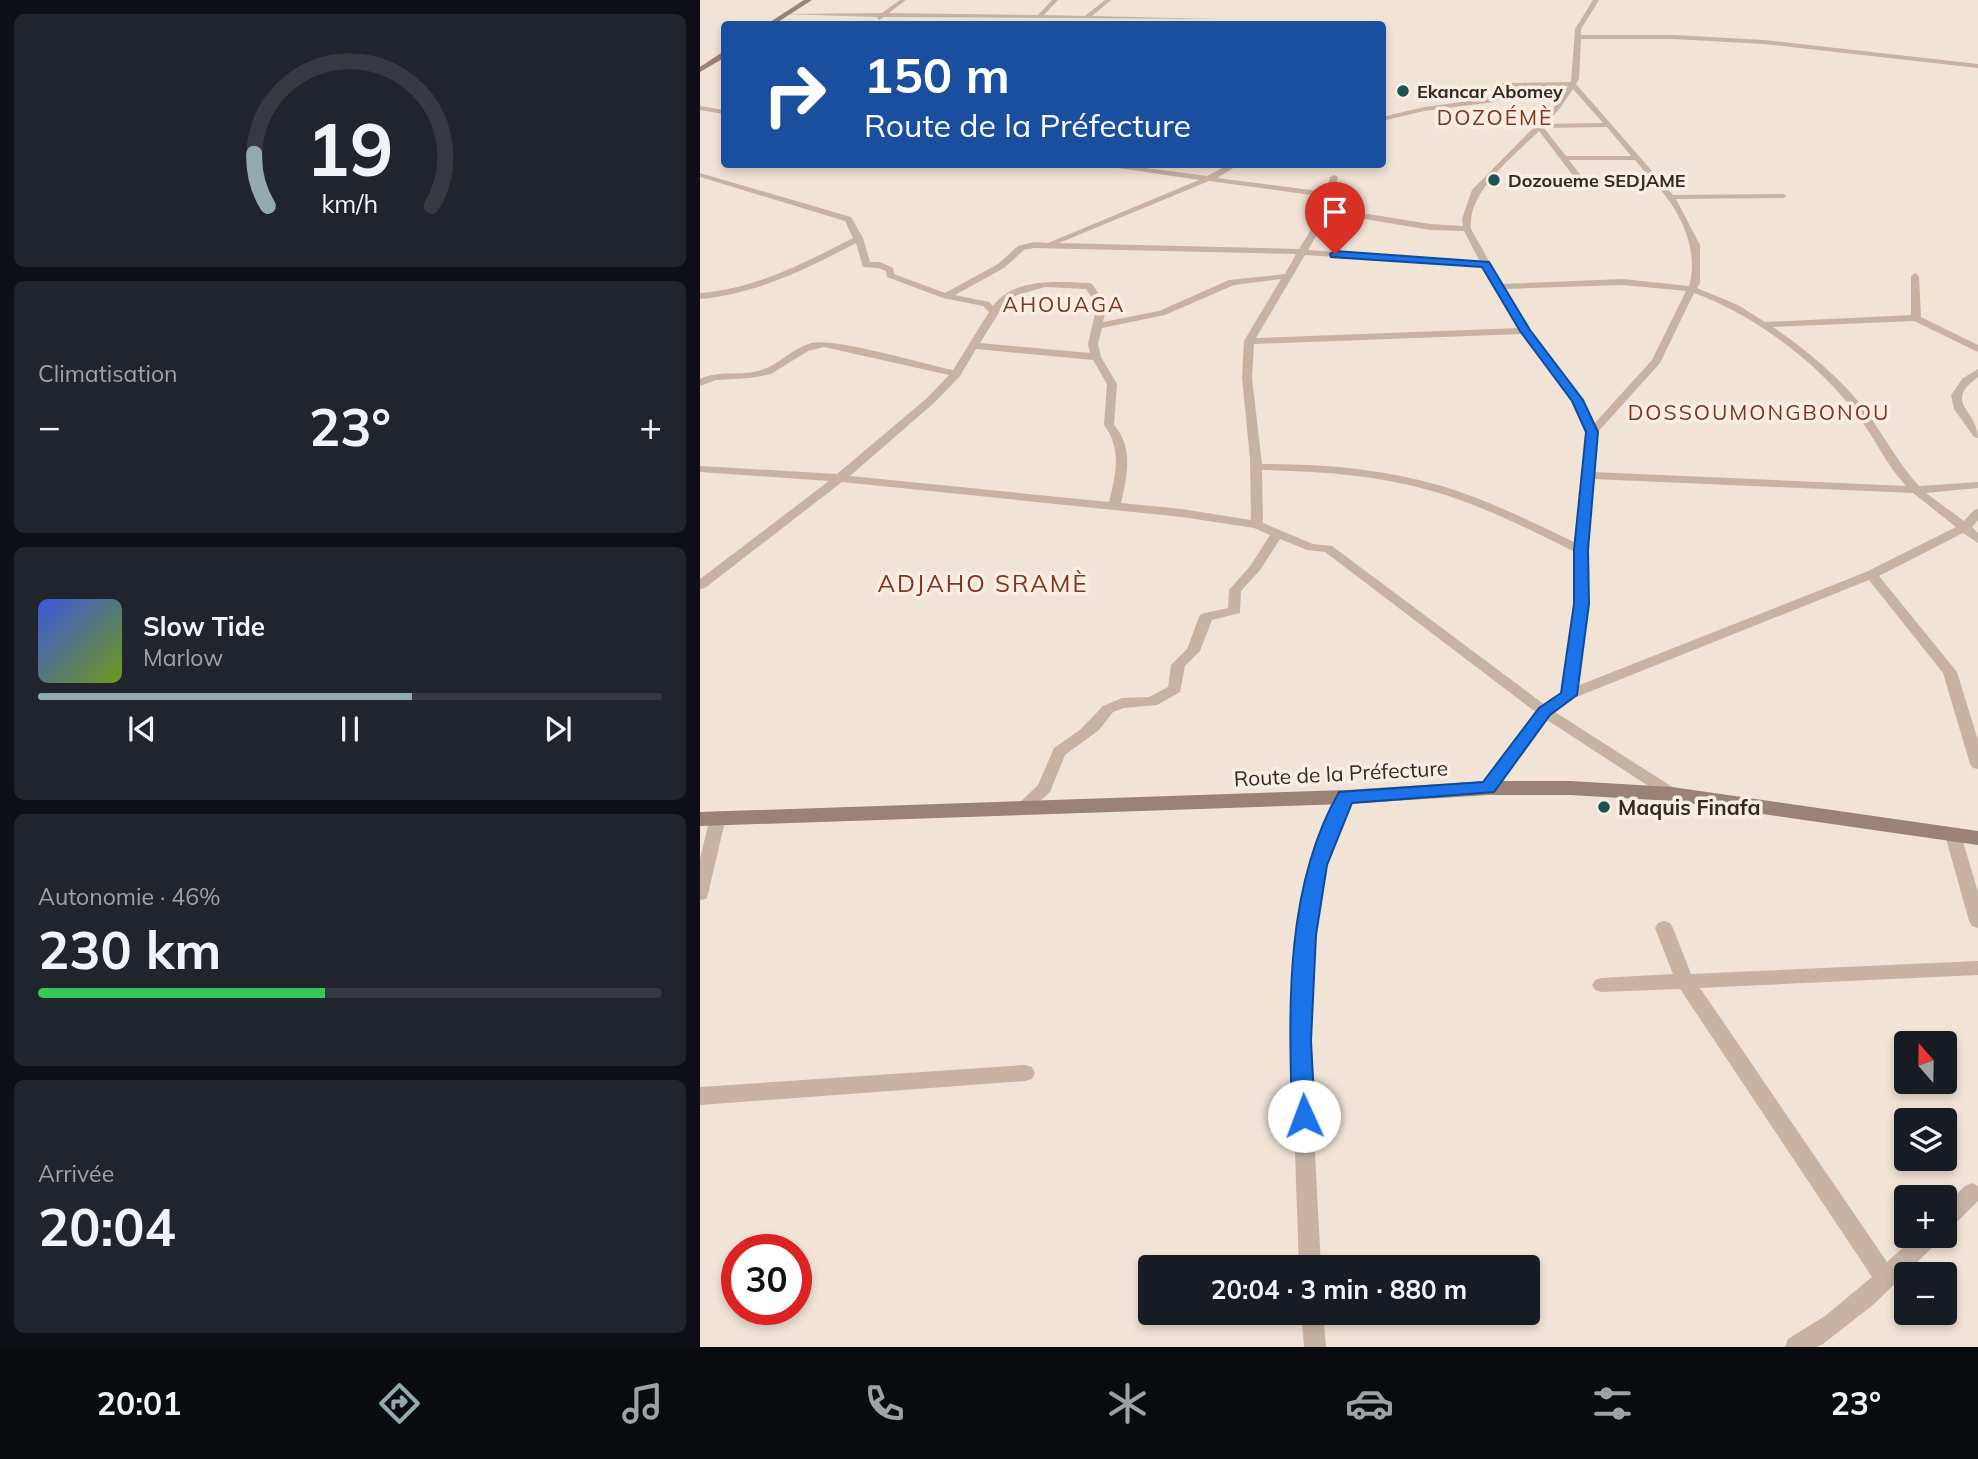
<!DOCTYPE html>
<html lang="fr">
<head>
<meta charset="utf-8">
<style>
	body { margin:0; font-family:Mulish,sans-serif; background:#20242c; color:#f1f3f6; height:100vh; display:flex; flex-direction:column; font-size:26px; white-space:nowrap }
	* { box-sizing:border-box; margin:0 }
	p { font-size:23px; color:#9ea1a6 }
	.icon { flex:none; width:38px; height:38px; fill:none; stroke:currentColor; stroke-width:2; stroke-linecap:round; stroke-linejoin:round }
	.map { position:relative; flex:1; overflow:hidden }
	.sheet { display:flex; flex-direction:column; gap:14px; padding:14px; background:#0d0f14; width:700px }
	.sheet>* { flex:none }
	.guide { position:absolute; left:21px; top:21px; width:665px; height:147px; border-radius:7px; box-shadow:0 4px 10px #0003; background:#1a4fa0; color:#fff; overflow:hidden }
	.needle { width:46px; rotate:340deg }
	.buttons { position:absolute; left:1194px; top:1031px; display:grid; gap:14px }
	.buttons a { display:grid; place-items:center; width:63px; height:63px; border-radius:7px; background:#171b24; box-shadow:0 4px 10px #0003; font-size:35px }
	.speed { position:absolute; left:21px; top:1234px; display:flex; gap:14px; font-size:35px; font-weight:700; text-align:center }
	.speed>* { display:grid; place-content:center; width:91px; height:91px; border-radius:50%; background:#171b24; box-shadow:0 4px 10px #0003; line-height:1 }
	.speed .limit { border:10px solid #d22; background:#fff; color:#111 }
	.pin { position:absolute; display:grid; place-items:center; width:60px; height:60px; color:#fff; margin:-72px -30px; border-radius:50% 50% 50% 0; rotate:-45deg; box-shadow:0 0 7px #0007 }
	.pin .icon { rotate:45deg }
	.me { position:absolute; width:77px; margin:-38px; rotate:358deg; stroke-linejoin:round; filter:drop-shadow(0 0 5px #0008) }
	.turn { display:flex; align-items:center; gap:24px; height:147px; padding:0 28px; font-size:32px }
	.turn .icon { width:91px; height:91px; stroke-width:2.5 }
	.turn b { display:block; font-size:49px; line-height:60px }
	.big { font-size:52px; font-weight:700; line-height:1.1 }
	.sheet .card { flex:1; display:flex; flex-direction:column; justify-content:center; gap:10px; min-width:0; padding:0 24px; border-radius:10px; background:#20242c }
	.sheet .dial { align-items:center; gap:0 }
	.dial svg { height:182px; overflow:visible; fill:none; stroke:#363941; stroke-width:7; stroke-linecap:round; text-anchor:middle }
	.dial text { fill:#f1f3f6; stroke:none }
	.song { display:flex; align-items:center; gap:21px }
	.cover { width:84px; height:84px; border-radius:10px; background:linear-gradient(135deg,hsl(230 70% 55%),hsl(80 70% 35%)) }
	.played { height:7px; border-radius:4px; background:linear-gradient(90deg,#91abad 60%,#363941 60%) }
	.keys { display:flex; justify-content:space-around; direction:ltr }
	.heat { display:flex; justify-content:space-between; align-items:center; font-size:38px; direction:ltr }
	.charge { height:10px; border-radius:5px; background:linear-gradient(90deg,#34c759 46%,#363941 0) }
	.trip { position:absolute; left:438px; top:1255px; width:402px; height:70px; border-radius:7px; background:#171b24; box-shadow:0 4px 10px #0003; font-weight:700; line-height:70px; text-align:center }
	.tabs { display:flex; height:112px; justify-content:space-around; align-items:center; background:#090b0e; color:#9ea1a6 }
	.tabs .icon { width:49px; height:49px }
	.tabs .selected { color:#91abad }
	.tabs b { font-size:32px; color:#f1f3f6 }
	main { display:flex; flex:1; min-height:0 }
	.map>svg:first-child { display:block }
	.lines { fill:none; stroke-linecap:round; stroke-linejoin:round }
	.street { fill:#c8b3a3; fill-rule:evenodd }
	.secondary { fill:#9c8275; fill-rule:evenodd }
	.route { fill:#1a73e8; stroke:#114b97; stroke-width:2 }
	.poi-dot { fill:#1b5254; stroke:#f9eee3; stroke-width:2.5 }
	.labels { text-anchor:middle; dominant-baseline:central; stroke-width:7; stroke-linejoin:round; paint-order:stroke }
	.far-poi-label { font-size:18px; font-weight:bold; fill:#332925; stroke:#f9eee3; text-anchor:start }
	.far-quarter-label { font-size:21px; letter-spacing:2px; fill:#82341f; stroke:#f9eee3 }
	.street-label { font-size:21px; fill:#332925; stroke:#f9eee3 }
	.poi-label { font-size:21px; font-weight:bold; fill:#332925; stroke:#f9eee3; text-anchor:start }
	.quarter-label { font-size:24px; letter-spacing:2px; fill:#82341f; stroke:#f9eee3 }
</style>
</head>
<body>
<main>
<section class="sheet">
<div class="card dial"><svg viewBox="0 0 100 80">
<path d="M14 69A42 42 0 1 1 86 69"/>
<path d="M14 69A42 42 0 0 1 8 46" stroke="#91abad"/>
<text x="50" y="56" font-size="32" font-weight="700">19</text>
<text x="50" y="72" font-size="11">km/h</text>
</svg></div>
<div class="card"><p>Climatisation</p>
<div class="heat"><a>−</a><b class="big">23°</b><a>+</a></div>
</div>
<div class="card">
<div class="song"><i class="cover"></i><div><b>Slow Tide</b><p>Marlow</p></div></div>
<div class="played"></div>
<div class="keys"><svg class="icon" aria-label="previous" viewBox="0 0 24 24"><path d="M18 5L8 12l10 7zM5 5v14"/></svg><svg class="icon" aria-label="pause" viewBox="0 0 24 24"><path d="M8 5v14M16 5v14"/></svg><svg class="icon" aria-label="next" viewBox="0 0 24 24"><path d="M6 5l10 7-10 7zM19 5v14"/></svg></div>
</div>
<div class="card"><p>Autonomie · 46%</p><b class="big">230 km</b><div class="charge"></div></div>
<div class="card"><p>Arrivée</p><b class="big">20:04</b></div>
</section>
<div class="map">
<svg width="1278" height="1347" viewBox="0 0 1278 1347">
	<rect width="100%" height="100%" fill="#f1e4d7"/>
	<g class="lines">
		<g class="street">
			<polygon points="200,0 206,0 189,13 338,15 352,0 358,0 344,15 385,16 405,0 411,0 392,16 517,19 184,17 179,20 177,17 83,14 182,13"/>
			<path d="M893,0H899L881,29V35H973L1064,40L1278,64V68L1064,44L973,39H881L879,79L876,84L973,195L1083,194L1087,196L1083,198L976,199L1000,245V283L997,288L1038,305L1065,322L1211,315V276L1215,273L1219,276L1221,317L1278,345V352L1214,321L1073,327C1106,350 1141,378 1166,411C1184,436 1198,463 1219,486L1278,482V488L1226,493L1264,521L1274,510L1278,509V520L1272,527L1278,533V543L1263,533L1179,576L1257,672L1278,740V769L1273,768L1270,764L1243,673L1169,580L874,698L855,712L977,790L980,794L977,798H967L847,720L793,792H783L780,788L783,784L837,713L625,552L607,550L580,539L560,570L541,591L540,613L512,620L500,651L485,666L480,692L457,705L424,708L413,712L399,730L365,755L350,792L329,811H317L315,807L338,785L354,748L381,729L403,706L422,698L449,697L468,687L471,665L487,649L499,617L501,614L528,608L529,590L551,565L570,535L554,528L482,517L142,482L5,588L0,589V579L129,481L0,472V466L137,474L227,398L249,375L124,347L108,351L71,374L51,378L16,380L0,386V379C19,370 39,376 58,371C78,366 91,349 111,343C133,337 225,364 253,370L289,312L283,306L243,298L187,277L186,271L178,268L163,267L156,243C107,269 56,294 0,299V293C55,289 105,263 153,238L145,221L0,177V173L151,217L163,238L170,262H180L193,268L194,274L245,293L298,264L318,246L334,242L348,243L499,180L392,164H416L507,176L530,164H540L517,178L627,192L630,177L634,175L638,177L631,208L730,224L763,226L762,219L772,190L856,105L868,86L803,87L804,96L794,102L724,111L682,121V117L724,107L792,98L797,95L795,87L802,83L871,82L875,29ZM873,89L903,123L846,124L861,107ZM907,127L931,156H866L844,128ZM839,131L881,186L959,188C982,214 999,252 989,286L923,279L802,284L771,229C767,191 814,156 839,131ZM869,160H935L955,184L886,182ZM509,181L626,197L623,210L599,249L359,243ZM629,213L730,230L764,231L780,262L608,250ZM334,248L596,254L585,274L529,280L459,311L403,322L407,305L392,284L389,283C357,282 315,277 293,306L289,302L255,295L304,268L324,250ZM605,255L783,267L819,328L556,338ZM581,279L544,341L542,378L550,459L551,520L482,509L421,503C427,476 434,448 414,425L417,384L401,357L398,344L402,328L465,315L534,285ZM923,285L986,291L952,360L894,424L882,400L829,330L805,289ZM345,287L386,289L397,305L388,344L390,353L280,343L303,306L317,295ZM994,293C1053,314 1120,364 1157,415C1175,438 1186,465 1206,486L894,472L897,433L960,363ZM822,334L872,400L887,432L876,543C832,522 788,500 742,486C684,469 623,464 562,464L552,378L554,344ZM276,349L393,360L407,384L404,425C422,449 416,474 409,502L150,476L235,402L260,376ZM562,470C619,471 677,475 732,491C782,505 828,529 875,552V604L862,693L845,705L632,546L613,544L563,523ZM893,479L1213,493L1256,527L1166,572L877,686L889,604L887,550Z"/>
			<polygon points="0,106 24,110 24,114 0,110"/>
			<path d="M1278,369V377C1242,403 1278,410 1278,438L1274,437L1254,409L1251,395L1263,378Z"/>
			<polygon points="646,791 652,793 654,797 625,865 615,935 609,1041 621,1267 599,1267 591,1041 597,935 609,865 638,797 640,793"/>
			<polygon points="18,811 24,813 26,817 8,894 6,899 0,900 0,859 10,817 12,813"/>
			<polygon points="1253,829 1259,831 1261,835 1278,892 1278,928 1272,926 1269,921 1245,835 1247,831"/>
			<polygon points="964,921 970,923 973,928 991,974 1278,961 1278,975 1000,988 1187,1262 1216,1236 1241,1236 1237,1243 1174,1304 1123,1344 1117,1347 1085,1347 1088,1339 1125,1316 1172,1277 980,989 901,992 895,990 892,985 895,980 901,978 973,974 955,928 958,923"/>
			<polygon points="325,1065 332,1067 335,1073 332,1079 325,1081 0,1105 0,1087"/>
			<polygon points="1272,1183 1278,1186 1278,1201 1251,1228 1244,1231 1244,1206 1265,1186"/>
			<polygon points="601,1312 623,1312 626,1347 604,1347"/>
		</g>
		<g class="secondary">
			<polygon points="104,0 112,0 75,24 67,24"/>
			<polygon points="21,53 24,53 24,58 0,72 0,67"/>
			<polygon points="788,781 870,781 972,787 1278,831 1278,845 972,801 870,795 788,795 646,804 0,826 0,812 646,790"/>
		</g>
	</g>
	<path class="route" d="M635,251L789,262L830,330L883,400L898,432L888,550L889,604L877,695L850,715L794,792L652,803L627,865L616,935L611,1041L615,1116L611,1123L604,1126L596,1123L592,1116C589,1009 584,888 639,792L783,782L839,708L861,693L874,604V550L886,432L872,401L820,331L782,267L631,257L630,254Z"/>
	<g class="poi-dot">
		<circle cx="703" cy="91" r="7"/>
		<circle cx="794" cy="180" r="7"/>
		<circle cx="904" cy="807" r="7"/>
	</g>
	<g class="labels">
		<g class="far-poi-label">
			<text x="717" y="91">Ekancar Abomey</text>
			<text x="808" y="180">Dozoueme SEDJAME</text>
		</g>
		<g class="far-quarter-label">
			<text x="795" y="117">DOZOÉMÈ</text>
			<text x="364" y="304">AHOUAGA</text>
			<text x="1059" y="412">DOSSOUMONGBONOU</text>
		</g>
		<g class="street-label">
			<text transform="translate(641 773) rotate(-3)">Route de la Préfecture</text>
		</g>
		<g class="poi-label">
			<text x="918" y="807">Maquis Finafa</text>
		</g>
		<g class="quarter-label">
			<text x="283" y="583">ADJAHO SRAMÈ</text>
		</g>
	</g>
</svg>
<div class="buttons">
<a><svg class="needle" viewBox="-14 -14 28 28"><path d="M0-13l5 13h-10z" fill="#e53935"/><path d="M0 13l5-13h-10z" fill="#9ea1a6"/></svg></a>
<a><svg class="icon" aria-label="layers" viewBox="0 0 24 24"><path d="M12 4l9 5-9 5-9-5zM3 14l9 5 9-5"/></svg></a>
<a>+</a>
<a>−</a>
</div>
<div class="speed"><div class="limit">30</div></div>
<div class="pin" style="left:635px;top:254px;background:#d93025"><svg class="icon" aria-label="arrive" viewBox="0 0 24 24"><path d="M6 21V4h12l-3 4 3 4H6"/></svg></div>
<svg class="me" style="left:604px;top:1116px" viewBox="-20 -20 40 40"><circle r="19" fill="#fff"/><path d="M0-13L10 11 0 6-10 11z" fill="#1a73e8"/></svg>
<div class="trip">20:04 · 3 min · 880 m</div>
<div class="guide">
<div class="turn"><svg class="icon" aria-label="right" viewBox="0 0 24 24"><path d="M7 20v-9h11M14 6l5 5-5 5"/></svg><div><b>150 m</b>Route de la Préfecture</div></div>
</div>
</div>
</main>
<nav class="tabs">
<b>20:01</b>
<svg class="icon selected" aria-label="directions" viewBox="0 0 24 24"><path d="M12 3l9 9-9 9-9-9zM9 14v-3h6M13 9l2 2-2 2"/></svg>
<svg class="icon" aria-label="music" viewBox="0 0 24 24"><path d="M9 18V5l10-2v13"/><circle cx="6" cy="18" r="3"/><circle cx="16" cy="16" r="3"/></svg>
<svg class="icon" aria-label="phone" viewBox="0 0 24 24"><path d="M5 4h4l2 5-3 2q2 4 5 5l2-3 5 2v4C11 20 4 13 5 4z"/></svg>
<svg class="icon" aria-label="climate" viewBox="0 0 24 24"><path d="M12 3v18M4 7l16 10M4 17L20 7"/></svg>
<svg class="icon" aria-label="car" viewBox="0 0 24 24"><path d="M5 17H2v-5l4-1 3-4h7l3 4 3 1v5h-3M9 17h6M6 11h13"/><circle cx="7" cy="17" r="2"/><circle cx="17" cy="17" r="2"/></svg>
<svg class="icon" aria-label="filters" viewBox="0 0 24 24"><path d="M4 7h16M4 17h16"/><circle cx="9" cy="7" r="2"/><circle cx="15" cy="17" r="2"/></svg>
<b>23°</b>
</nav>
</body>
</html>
